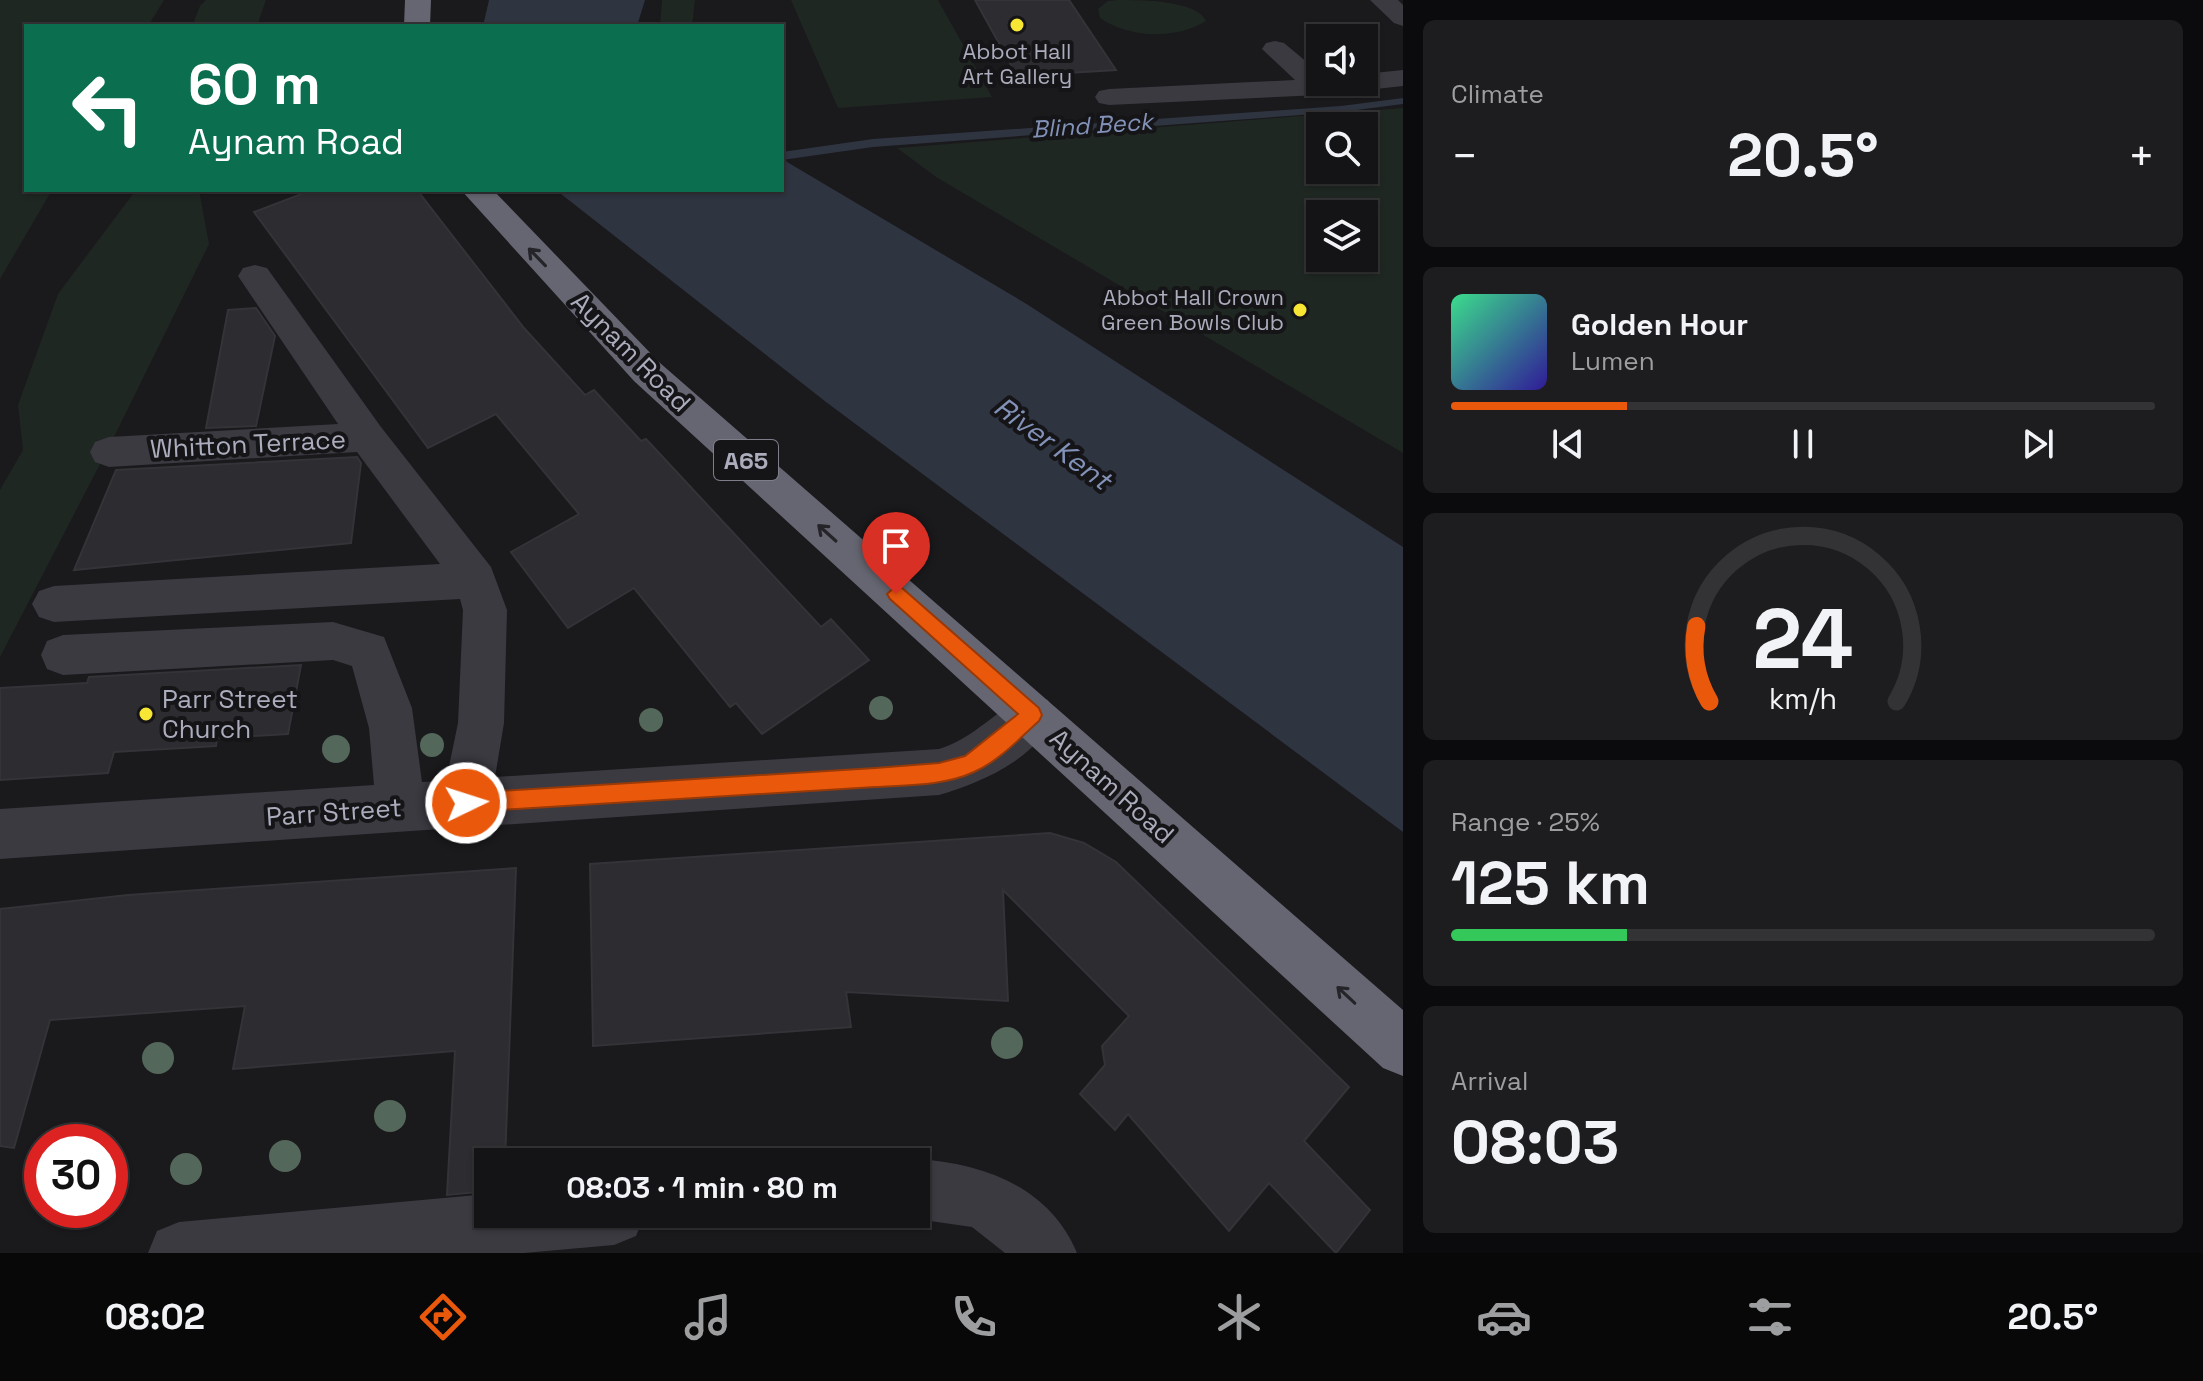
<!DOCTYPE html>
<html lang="en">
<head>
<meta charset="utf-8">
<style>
	body { margin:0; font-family:"Space Grotesk",sans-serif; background:#1d1c1e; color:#f1f3f6; height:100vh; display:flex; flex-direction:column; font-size:30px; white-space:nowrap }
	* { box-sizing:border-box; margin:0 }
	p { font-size:26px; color:#9d9ea0 }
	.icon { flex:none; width:44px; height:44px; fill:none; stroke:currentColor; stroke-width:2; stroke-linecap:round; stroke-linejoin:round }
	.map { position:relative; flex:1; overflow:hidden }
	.details { display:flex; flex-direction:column; gap:20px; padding:20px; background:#0b0a0c; width:800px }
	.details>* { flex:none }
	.hud { position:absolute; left:24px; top:24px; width:760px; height:168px; border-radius:0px; box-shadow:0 2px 6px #0004,0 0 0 2px #333234; background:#0b6e4f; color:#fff; overflow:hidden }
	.tools { position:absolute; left:1306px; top:24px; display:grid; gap:16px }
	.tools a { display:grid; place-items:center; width:72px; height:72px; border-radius:0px; background:#141315; box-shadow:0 2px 6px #0004,0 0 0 2px #333234; font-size:40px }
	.speed { position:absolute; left:24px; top:1124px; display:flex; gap:16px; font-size:40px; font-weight:700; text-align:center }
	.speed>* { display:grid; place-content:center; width:104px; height:104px; border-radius:50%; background:#141315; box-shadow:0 2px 6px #0004,0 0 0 2px #333234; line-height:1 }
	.speed .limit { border:12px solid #d22; background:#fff; color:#111 }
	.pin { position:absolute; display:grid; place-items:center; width:68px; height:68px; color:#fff; margin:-82px -34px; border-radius:50% 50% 50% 0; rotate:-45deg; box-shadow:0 0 8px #0007 }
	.pin .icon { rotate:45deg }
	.me { position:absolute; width:88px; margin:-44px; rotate:86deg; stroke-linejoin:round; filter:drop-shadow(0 0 6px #0008) }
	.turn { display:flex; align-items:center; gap:28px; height:168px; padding:0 32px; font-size:36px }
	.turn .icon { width:104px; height:104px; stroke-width:2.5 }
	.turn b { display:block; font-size:56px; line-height:68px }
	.big { font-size:60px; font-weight:800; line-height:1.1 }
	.details .widget { flex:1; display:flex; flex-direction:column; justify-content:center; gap:12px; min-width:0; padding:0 28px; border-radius:12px; background:#1d1c1e }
	.details .dial { align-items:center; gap:0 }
	.dial svg { height:208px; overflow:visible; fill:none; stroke:#333234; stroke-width:7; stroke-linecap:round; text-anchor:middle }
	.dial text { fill:#f1f3f6; stroke:none }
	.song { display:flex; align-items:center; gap:24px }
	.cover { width:96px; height:96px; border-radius:12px; background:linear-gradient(135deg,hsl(150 70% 55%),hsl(250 70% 35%)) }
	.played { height:8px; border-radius:4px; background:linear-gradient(90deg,#ea580c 25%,#333234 25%) }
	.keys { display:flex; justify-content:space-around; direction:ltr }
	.heat { display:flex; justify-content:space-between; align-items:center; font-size:44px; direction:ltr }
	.charge { height:12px; border-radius:6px; background:linear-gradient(90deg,#34c759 25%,#333234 0) }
	.trip { position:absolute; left:474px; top:1148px; width:456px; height:80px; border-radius:0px; background:#141315; box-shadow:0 2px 6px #0004,0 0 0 2px #333234; font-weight:800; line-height:80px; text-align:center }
	.dock { display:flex; height:128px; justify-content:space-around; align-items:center; background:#080808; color:#9d9ea0 }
	.dock .icon { width:56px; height:56px }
	.dock .current { color:#ea580c }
	.dock b { font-size:36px; color:#f1f3f6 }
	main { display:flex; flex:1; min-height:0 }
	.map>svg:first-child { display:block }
	.green { fill:#1f2722; fill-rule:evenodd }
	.water { fill:#2e3440 }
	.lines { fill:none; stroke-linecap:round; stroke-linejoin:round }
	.stream { fill:#2e3440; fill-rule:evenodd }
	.building { fill:#2d2c30; stroke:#343338; stroke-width:2 }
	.minor { fill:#3b3a41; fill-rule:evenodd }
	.highway { fill:#666672; fill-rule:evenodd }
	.tree { fill:#53675a }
	.oneway { stroke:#252429 }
	.route { fill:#ea580c; stroke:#983908; stroke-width:2 }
	.poi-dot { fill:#f8e634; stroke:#151417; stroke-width:3 }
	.labels { text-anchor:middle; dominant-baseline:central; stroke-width:8; stroke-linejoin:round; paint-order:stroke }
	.far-poi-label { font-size:22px; fill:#abacbc; stroke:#151417 }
	.far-water-label { font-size:24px; font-style:italic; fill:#8291b7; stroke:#151417 }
	.shield { fill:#151417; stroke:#7e7e8a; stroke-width:2 }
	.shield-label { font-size:24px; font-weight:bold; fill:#abacbc }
	.street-label { font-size:26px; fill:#abacbc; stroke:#151417 }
	.poi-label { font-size:26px; fill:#abacbc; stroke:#151417; text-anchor:start }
	.water-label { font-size:28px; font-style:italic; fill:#8291b7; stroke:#151417 }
</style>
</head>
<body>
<main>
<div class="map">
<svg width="1403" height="1253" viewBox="0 0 1403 1253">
	<rect width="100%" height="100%" fill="#1a191c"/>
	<g class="green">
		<polygon points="0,0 164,0 148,26 26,26 26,190 52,190 0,279"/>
		<polygon points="206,0 266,0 257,26 192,26 200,6"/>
		<polygon points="662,0 695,0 692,26 660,26"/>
		<polygon points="791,0 938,0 992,97 838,108"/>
		<path d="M1117,0C1143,0 1196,0 1206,21C1176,40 1128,38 1100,18L1098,9L1108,1Z"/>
		<path d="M1403,108V453L936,177L897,148ZM1364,126V170H1320V126ZM1320,214H1364V258H1320Z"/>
		<polygon points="136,190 199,190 209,244 112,441 0,657 0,490 23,450 18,405 58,294"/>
	</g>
	<g class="water">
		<polygon points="489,0 645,0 637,26 483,26"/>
		<polygon points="782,159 1025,303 1403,547 1403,832 826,402 556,190 782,190"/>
	</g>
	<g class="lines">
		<polygon class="stream" points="1403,98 1403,104 1341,112 873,147 782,160 782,152 873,139 1341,106"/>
	</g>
	<g class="building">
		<polygon points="975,0 1069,0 1116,70 1017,76"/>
		<polygon points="312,190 417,190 524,328 585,395 594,390 641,441 646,439 821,627 831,619 869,660 762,734 736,703 730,707 634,588 568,628 511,552 579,514 496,414 428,448 254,212"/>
		<polygon points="256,308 275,336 256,426 206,428 228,310"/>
		<polygon points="357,457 361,463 351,543 74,570 116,470"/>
		<polygon points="301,665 288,734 217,738 216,746 114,752 108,773 0,780 0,688 87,683 89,677"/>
		<polygon points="1050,833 1084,843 1116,862 1349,1087 1304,1141 1370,1210 1336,1253 1269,1183 1229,1231 1128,1114 1115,1130 1080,1094 1105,1065 1102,1046 1129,1016 1003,890 1008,1001 846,992 851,1027 593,1046 590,864"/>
		<polygon points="516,868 505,1162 488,1162 488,1191 447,1195 455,1051 233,1069 245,1006 50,1020 14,1148 0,1146 0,909 128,895"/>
	</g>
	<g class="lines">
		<g class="minor">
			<polygon points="1370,0 1398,0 1403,5 1403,26 1394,23"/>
			<polygon points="1275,41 1284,43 1320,73 1320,82 1364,82 1364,74 1403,70 1403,86 1320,95 1109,105 1099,103 1095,97 1099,91 1109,89 1295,80 1262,49 1266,43"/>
			<path d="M255,265L267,268L381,427L491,567L507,610L504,723L495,777L939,749C976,738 997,707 1032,694L1048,700L1055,715C1036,759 983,782 939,795L0,859V809L374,785L369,728L352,666L333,660L63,675L47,669L41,655L47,641L63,635L333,622L384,637L412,708L422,782L446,781L458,723L463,610L460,599L54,622L39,617L32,604L39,591L54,586L440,564L357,452L109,467L95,462L90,452L95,442L109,437L338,424L238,276L243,268Z"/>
			<path d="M916,1159C983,1163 1050,1187 1077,1253H1005L972,1227L916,1219L903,1214H916V1162H908Z"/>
			<polygon points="488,1194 488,1214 645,1214 636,1236 614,1245 524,1253 148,1253 157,1231 179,1222"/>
		</g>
		<g class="highway">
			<polygon points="405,0 431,0 430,26 404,26"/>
			<polygon points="461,190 493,190 660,363 1403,1010 1403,1076 1383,1068 634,381"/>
		</g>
	</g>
	<g class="tree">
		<circle cx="881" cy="708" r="12"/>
		<circle cx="651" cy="720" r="12"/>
		<circle cx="432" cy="745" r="12"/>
		<circle cx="336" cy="749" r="14"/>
		<circle cx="1007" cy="1043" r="16"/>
		<circle cx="158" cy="1058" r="16"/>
		<circle cx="390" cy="1116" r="16"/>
		<circle cx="285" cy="1156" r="16"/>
		<circle cx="186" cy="1169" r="16"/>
	</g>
	<defs><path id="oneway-shaft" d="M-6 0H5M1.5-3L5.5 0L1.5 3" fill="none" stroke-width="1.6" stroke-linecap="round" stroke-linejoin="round" transform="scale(2)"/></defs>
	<g class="oneway">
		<use href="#oneway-shaft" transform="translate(537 257) rotate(-134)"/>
		<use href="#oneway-shaft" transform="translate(827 533) rotate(-138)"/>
		<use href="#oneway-shaft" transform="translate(1346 995) rotate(-137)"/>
	</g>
	<path class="route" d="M896,586L902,588L1039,708L1042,715L1039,721C1019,739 999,761 974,772C944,786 907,785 875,787L466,812L459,810L456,803L459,796L466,793L875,768L939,763L965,756L1018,714L890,599L887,594Z"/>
	<g class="poi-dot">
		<circle cx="1017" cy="25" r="8"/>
		<circle cx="1300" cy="310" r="8"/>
		<circle cx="146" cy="714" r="8"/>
	</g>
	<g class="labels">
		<g class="far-poi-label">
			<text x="1017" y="51">Abbot Hall<tspan x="1017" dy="25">Art Gallery</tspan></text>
			<text x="1284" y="297" text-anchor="end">Abbot Hall Crown<tspan x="1284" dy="25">Green Bowls Club</tspan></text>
		</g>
		<g class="far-water-label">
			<text transform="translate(1092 125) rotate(-4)">Blind Beck</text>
		</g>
		<rect class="shield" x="714" y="440" width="64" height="40" rx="6"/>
		<g class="shield-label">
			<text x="746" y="460">A65</text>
		</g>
		<g class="street-label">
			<text transform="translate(631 352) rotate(45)">Aynam Road</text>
			<text transform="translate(248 444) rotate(-3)">Whitton Terrace</text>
			<text transform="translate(1112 786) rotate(42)">Aynam Road</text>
			<text transform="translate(334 812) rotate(-4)">Parr Street</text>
		</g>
		<g class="poi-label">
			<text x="162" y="699">Parr Street<tspan x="162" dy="30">Church</tspan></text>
		</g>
		<g class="water-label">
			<text transform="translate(1053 443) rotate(36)">River Kent</text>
		</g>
	</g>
</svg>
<div class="tools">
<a><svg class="icon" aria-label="sound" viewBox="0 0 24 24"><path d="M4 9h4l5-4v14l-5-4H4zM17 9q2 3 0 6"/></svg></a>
<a><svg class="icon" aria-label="search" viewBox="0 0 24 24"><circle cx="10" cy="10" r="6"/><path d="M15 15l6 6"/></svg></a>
<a><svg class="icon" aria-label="layers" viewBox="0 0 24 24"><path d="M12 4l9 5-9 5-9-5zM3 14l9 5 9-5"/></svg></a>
</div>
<div class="speed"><div class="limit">30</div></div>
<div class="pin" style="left:896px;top:594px;background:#d93025"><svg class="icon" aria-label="arrive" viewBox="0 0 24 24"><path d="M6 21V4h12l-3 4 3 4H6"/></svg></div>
<svg class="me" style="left:466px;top:803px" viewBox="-20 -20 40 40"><circle r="17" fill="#ea580c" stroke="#fff" stroke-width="3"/><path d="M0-11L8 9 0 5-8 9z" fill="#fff"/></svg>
<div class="trip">08:03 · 1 min · 80 m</div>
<div class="hud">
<div class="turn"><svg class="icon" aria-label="left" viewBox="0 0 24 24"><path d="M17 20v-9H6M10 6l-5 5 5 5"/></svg><div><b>60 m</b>Aynam Road</div></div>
</div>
</div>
<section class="details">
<div class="widget"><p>Climate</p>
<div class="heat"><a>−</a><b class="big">20.5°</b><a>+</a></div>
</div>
<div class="widget">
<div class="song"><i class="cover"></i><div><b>Golden Hour</b><p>Lumen</p></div></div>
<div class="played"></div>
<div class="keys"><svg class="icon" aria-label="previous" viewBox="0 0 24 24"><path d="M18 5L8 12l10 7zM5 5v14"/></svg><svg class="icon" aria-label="pause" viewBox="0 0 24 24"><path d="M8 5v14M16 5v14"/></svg><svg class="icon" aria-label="next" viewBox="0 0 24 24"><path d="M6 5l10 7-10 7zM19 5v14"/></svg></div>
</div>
<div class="widget dial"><svg viewBox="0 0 100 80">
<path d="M14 69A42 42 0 1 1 86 69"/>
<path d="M14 69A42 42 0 0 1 9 40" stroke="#ea580c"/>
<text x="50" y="56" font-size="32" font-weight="700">24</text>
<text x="50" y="72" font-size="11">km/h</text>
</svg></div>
<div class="widget"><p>Range · 25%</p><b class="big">125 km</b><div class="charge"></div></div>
<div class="widget"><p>Arrival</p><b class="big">08:03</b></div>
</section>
</main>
<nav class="dock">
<b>08:02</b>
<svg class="icon current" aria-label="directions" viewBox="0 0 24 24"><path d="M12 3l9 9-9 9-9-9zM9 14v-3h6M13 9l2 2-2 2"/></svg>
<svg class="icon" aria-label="music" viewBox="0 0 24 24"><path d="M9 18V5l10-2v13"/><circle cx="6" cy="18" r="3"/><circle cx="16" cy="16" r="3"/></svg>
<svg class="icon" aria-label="phone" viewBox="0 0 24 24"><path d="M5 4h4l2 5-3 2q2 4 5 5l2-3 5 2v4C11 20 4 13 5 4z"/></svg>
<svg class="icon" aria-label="climate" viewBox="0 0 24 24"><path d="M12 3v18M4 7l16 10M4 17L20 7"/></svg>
<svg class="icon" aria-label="car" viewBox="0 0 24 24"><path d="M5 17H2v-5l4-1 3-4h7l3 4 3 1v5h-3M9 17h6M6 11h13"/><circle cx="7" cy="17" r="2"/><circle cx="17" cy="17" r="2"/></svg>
<svg class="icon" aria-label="filters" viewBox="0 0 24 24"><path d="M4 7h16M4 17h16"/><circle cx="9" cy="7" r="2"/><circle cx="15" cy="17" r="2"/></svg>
<b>20.5°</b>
</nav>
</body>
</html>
